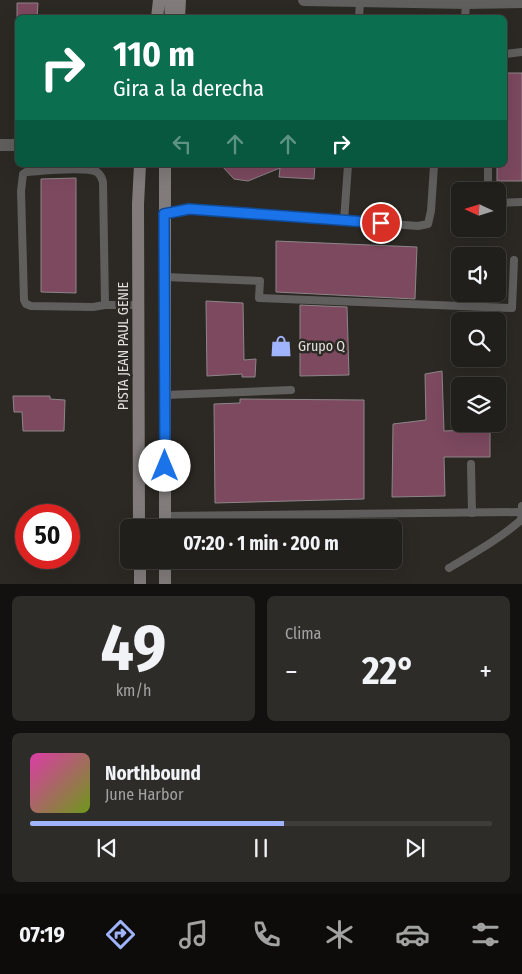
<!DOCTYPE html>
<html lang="es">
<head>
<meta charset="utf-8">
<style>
	body { margin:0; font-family:"Fira Sans Condensed",sans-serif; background:#2d2c28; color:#f1f3f6; height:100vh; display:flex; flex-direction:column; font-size:19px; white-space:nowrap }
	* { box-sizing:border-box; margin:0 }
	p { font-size:16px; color:#a2a2a3 }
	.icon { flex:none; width:28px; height:28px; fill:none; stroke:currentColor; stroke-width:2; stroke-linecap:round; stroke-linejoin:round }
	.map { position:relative; height:584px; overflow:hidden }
	.drawer { display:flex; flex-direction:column; gap:12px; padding:12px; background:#12110f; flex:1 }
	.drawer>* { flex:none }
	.banner { position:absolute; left:15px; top:15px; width:492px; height:152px; border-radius:8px; box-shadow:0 5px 20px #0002,0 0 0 1px #3e3d3a; background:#0b6e4f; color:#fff; overflow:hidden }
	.needle { width:32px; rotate:274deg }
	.fabs { position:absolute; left:451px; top:182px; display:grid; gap:10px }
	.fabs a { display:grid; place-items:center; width:55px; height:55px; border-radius:8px; background:#211f1b; box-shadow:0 5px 20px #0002,0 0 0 1px #3e3d3a; font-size:25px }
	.speed { position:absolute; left:15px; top:504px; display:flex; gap:10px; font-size:25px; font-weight:700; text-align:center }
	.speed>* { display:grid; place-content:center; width:65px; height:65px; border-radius:50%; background:#211f1b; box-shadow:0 5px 20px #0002,0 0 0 1px #3e3d3a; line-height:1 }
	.speed .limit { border:8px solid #d22; background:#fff; color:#111 }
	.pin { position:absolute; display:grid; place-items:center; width:42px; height:42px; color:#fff; margin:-21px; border:2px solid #fff; border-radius:50%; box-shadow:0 1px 5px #0007 }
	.me { position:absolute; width:55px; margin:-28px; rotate:0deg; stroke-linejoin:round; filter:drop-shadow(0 0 4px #0008) }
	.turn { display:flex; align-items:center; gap:18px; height:105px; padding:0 15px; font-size:22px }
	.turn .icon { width:65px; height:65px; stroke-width:2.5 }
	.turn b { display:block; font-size:35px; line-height:42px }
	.lanes { display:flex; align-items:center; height:48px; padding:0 15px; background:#0003; justify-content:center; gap:25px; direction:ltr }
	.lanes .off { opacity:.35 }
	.big { font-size:38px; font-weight:700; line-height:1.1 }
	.drawer .tile { flex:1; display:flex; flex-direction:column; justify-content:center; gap:8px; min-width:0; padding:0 18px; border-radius:8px; background:#2d2c28 }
	.drawer .dial { align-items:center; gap:0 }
	.dial b { font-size:65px; line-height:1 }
	.song { display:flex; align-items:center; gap:15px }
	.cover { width:60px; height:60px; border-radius:8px; background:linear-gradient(135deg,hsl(320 70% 55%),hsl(80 70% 35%)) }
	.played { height:5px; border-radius:2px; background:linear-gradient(90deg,#a0b3fd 55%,#3e3d3a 55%) }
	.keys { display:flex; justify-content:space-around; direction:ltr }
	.heat { display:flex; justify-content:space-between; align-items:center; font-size:28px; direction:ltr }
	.drawer .tiles { flex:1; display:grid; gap:12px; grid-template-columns:1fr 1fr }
	.tile:last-child { grid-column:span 2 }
	.trip { position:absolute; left:120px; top:519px; width:282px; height:50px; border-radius:8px; background:#211f1b; box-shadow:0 5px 20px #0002,0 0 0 1px #3e3d3a; font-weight:700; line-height:50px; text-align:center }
	.dock { display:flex; height:80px; justify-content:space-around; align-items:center; background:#0d0c0b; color:#a2a2a3 }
	.dock .icon { width:35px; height:35px }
	.dock .current { color:#a0b3fd }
	.dock b { font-size:22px; color:#f1f3f6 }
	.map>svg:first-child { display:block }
	.building { fill:#7c495f; stroke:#8d8688 }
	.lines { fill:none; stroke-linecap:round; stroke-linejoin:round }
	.service { stroke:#615e5e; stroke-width:8 }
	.minor { stroke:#615e5e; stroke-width:12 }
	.secondary { stroke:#817c7b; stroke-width:12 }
	.route-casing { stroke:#114b97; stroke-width:12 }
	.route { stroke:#1a73e8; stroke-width:9 }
	.labels { text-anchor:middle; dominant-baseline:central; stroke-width:5; stroke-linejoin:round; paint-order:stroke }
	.street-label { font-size:14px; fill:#e3e1de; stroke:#2c2924 }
	.poi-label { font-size:14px; fill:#e3e1de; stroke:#2c2924; text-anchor:start }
</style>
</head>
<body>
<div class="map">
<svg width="522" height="584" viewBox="0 0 522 584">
	<rect width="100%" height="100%" fill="#2c2924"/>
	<g class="building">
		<polygon points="17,3 38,3 37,18 17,18"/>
		<polygon points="505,73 522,73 522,181 497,181 497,165 505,165"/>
		<polygon points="221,165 315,165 314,179 279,177 280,168 248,181 234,179"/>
		<polygon points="76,178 76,293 41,292 41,179"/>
		<polygon points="276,241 417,247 415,299 276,292"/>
		<polygon points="206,301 243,303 244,360 256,359 255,377 242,377 242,374 207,376"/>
		<polygon points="300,305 347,307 349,375 300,376"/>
		<polygon points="442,371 444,431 490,429 490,457 444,457 445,496 392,497 393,424 426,420 425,374"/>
		<polygon points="13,396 50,396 50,399 65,400 64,431 23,431 22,412 14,412"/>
		<polygon points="240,399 364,400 364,499 215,503 214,404 240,403"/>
	</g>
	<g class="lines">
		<g class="service">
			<polyline points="359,18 360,2"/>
			<polyline points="465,18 466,3"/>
			<polyline points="505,54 522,52"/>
			<polyline points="488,165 488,191"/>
			<polyline points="498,203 522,202"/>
			<polyline points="164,215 189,209 418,226 428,224 431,211 434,165"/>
			<polyline points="344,221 348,165"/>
			<polyline points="165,277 260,281 259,298 512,308 514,260"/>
			<path d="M105,305L103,182C102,177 101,175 97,172C84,166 42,171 26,172L23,174L21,191L24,300L26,304L31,306L93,307L105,305H138"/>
			<polyline points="165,395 291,390"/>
			<polyline points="471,464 472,513"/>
			<polyline points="165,516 521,512"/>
			<path d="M449,568C474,553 498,540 521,520L522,506"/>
		</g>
		<g class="minor">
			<polyline points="304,0 466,3 522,2"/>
			<polyline points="0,145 18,145"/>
		</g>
		<g class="secondary">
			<polyline points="168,0 170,4 171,18"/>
			<polyline points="157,18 159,0"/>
			<polyline points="179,18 180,0"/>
			<polyline points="139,528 138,204 140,165"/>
			<polyline points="165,528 165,165"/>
			<polyline points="140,560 140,584"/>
			<polyline points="165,560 165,584"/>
		</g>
	</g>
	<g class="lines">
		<g class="route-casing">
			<polyline id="route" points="165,466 164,214 189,209 381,223"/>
		</g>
		<use href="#route" class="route"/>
	</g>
	<defs>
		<g id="shop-bare" transform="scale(1.725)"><path d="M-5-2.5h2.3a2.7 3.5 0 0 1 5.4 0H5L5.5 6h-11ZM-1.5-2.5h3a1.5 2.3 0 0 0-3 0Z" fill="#a0b3fd" stroke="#2c2924" stroke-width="2.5" paint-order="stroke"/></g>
	</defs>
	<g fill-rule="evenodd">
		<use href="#shop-bare" x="281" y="346"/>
	</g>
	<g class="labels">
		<g class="street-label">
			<text transform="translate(123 346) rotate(-90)">PISTA JEAN PAUL GENIE</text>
		</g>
		<g class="poi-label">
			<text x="298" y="346">Grupo Q</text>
		</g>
	</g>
</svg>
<div class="fabs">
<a><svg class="needle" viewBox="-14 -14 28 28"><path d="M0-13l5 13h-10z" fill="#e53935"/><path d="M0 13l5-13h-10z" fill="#a2a2a3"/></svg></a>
<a><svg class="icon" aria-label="sound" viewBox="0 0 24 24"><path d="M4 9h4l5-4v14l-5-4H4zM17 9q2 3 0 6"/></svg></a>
<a><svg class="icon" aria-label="search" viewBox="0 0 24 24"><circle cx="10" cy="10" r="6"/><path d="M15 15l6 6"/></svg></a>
<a><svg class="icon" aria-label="layers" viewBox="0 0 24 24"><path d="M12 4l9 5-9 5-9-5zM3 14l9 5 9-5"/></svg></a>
</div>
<div class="speed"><div class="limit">50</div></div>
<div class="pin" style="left:381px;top:223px;background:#d93025"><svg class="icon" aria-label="arrive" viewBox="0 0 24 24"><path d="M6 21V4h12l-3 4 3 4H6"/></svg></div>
<svg class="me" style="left:165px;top:466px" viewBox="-20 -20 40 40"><circle r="19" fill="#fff"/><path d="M0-13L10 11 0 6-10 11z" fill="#1a73e8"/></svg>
<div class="trip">07:20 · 1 min · 200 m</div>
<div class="banner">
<div class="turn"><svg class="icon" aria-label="right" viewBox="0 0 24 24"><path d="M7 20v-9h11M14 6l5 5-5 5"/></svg><div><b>110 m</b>Gira a la derecha</div></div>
<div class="lanes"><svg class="icon off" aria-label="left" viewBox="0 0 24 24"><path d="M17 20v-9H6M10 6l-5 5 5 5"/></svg><svg class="icon off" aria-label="ahead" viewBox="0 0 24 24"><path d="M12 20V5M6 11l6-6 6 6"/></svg><svg class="icon off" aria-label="ahead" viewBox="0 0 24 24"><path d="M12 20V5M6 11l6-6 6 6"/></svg><svg class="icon" aria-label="right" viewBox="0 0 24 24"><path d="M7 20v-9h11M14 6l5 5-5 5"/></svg></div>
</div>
</div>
<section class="drawer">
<div class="tiles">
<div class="tile dial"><b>49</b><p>km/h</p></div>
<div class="tile"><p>Clima</p>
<div class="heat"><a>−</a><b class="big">22°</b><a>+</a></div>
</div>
<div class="tile">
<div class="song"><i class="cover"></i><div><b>Northbound</b><p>June Harbor</p></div></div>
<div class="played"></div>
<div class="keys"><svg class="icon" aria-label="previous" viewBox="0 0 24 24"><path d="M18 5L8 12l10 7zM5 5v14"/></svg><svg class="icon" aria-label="pause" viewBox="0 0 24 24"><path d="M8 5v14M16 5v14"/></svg><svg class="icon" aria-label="next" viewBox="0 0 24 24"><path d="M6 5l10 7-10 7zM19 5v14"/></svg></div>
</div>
</div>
</section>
<nav class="dock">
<b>07:19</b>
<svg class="icon current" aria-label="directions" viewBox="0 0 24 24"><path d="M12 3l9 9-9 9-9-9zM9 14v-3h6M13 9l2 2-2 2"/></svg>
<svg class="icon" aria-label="music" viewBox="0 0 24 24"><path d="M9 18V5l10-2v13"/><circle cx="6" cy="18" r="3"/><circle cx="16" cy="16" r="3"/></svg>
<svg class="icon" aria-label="phone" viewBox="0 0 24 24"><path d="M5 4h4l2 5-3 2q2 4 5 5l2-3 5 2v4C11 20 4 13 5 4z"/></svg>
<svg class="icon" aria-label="climate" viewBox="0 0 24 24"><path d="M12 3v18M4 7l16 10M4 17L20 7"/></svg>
<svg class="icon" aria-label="car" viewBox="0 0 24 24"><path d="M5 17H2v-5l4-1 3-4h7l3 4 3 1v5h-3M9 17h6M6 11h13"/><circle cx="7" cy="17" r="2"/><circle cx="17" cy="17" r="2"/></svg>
<svg class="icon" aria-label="filters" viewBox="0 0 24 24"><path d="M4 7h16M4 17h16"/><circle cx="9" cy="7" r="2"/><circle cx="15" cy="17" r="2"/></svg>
</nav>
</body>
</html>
